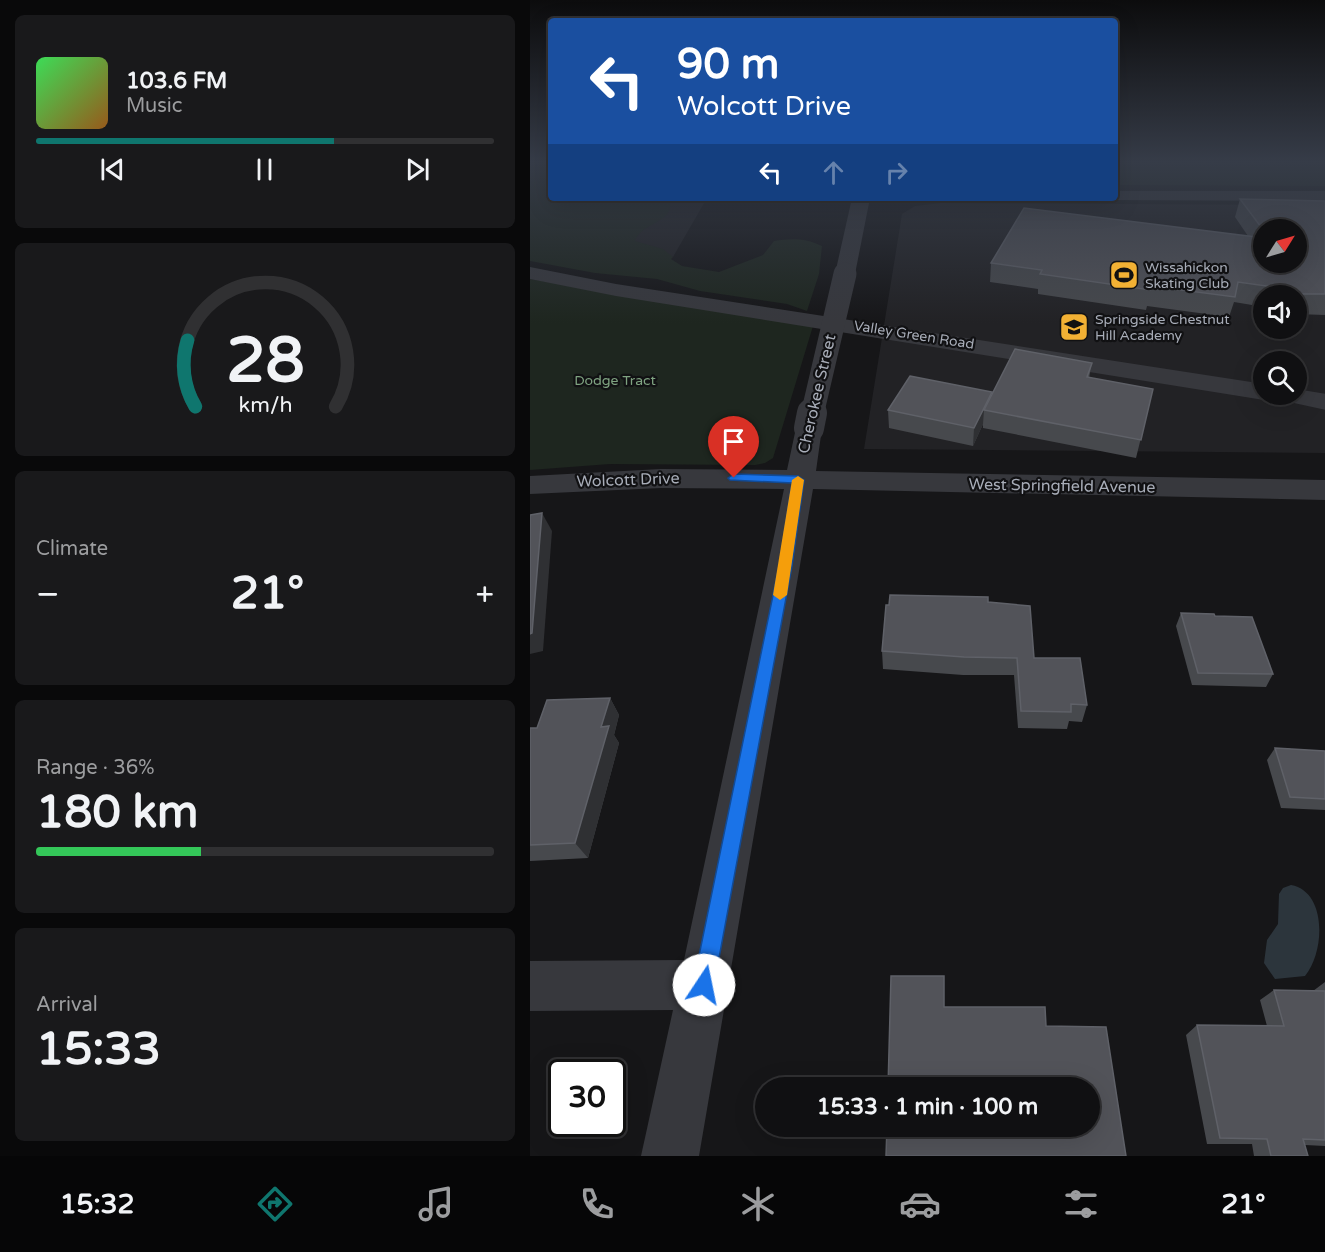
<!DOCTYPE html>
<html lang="en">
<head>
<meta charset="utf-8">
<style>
	body { margin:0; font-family:"Varela Round",sans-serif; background:#19191b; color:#f1f3f6; height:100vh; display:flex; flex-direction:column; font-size:22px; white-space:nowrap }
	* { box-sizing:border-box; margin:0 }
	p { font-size:20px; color:#9c9d9f }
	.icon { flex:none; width:33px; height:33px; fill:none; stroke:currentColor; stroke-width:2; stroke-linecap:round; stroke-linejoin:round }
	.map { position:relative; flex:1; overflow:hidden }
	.sheet { display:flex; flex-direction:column; gap:15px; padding:15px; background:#09090a; width:530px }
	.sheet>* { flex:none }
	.guide { position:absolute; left:18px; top:18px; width:570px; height:183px; border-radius:6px; box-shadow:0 6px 24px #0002,0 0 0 2px #303032; background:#1a4fa0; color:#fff; overflow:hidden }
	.needle { width:39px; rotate:53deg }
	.tools { position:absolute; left:723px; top:219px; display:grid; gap:12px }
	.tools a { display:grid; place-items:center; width:54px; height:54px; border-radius:50%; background:#101012; box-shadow:0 6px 24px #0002,0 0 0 2px #303032; font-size:30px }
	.speed { position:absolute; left:18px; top:1059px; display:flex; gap:12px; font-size:30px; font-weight:700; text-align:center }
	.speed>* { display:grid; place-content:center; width:78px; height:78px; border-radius:50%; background:#101012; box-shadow:0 6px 24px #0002,0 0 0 2px #303032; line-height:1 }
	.speed .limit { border:3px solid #111; border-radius:9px; background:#fff; color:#111 }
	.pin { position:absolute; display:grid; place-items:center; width:51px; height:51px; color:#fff; margin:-62px -26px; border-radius:50% 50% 50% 0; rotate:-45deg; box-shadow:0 0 6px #0007 }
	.pin .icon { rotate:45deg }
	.me { position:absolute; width:66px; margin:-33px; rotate:11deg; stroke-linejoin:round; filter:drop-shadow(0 0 4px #0008) }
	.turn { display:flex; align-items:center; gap:21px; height:126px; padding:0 30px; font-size:27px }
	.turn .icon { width:78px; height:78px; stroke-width:2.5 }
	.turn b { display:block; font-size:42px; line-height:51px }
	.lanes { display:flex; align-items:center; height:57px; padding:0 30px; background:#0003; justify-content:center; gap:30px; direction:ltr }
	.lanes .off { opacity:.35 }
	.big { font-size:45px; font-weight:800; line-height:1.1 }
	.sheet .widget { flex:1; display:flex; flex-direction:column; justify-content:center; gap:9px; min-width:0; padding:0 21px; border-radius:9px; background:#19191b }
	.sheet .dial { align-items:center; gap:0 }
	.dial svg { height:156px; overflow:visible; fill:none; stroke:#303032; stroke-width:7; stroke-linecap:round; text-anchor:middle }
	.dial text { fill:#f1f3f6; stroke:none }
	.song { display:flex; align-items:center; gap:18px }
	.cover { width:72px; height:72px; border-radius:9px; background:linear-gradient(135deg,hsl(130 70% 55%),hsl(30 70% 35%)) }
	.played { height:6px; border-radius:3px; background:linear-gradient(90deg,#0f766e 65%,#303032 65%) }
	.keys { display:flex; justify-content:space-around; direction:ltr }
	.heat { display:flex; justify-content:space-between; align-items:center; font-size:33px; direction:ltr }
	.charge { height:9px; border-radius:4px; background:linear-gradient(90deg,#34c759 36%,#303032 0) }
	.trip { position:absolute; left:225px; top:1077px; width:345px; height:60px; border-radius:30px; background:#101012; box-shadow:0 6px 24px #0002,0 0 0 2px #303032; font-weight:800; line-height:60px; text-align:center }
	.menu { display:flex; height:96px; justify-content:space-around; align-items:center; background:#060607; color:#9c9d9f }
	.menu .icon { width:42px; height:42px }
	.menu .active { color:#0f766e }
	.menu b { font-size:27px; color:#f1f3f6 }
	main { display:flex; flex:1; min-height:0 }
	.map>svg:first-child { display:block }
	.built { fill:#222225; fill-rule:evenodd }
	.green { fill:#1e261f }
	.water { fill:#2c353c }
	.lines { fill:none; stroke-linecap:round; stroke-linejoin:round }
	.street { fill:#37383d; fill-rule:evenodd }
	.street-bridge-far1 { stroke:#37383d; stroke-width:23 }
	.street-bridge { stroke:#37383d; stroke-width:30 }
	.wall { fill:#47494d; fill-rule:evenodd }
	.shaded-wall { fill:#2f3033 }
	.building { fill:#525359; stroke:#5f6168; stroke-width:1.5 }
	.route { fill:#1a73e8; stroke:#114b97; stroke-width:1.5 }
	.slow { fill:#f59e0b }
	.labels { text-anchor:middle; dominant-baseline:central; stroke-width:4.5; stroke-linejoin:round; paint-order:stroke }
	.far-poi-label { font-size:14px; fill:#a8adb8; stroke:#111113; text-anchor:start }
	.far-street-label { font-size:14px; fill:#a8adb8; stroke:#111113 }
	.far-park-label { font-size:14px; fill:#7fa381; stroke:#111113 }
	.street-label { font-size:16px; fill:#a8adb8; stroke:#111113 }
</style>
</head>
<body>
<main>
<section class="sheet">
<div class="widget">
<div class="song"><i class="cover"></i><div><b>103.6 FM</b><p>Music</p></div></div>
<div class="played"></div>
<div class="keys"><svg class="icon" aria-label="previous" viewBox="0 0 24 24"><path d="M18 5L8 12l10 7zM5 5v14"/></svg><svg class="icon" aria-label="pause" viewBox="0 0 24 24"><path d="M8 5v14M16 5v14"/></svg><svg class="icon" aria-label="next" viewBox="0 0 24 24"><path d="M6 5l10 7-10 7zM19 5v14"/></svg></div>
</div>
<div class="widget dial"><svg viewBox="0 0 100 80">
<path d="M14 69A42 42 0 1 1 86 69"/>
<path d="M14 69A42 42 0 0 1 10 35" stroke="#0f766e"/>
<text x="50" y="56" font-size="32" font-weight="700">28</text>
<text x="50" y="72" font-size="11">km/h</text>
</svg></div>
<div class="widget"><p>Climate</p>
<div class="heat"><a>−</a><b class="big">21°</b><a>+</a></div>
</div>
<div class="widget"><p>Range · 36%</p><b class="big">180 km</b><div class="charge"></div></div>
<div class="widget"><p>Arrival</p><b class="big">15:33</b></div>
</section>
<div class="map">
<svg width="796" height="1156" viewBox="0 0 796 1156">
	<rect width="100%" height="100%" fill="#161618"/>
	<g class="built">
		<polygon points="0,161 21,161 21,198 177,198 143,257 0,205"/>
		<path d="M411,203L795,205V453L334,449L372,214L385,206ZM734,230H766V262H734ZM734,296H766V328H734ZM734,362H766V394H734Z"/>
	</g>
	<g class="green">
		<path d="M0,161H21V198H145L140,203C143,223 111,223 105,241L133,249L143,257L141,259L152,266L189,272L233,255L244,241C260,238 277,238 292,246L289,274L277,311L257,304L170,291L127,279L65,273L0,261Z"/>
		<polygon points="585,161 795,161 795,186 585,185"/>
		<polygon points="0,279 283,326 243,458 235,463 225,465 80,464 0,470"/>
	</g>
	<path class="water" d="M761,885C796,891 796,950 775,976L745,979L734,963L737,940L748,924L749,894L753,888Z"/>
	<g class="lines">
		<g class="street">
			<polygon points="585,191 796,191 796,201 579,200 585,198"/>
			<polygon points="322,198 340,198 325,274 322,278 308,278 305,274"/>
			<polygon points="0,267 86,284 734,384 734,394 766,394 766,389 796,394 796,410 741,398 734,400 86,296 0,279"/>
			<polygon points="279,420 288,422 292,428 286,471 796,480 796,500 283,489 169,1156 111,1156 143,1010 0,1011 0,961 154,960 254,489 131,488 0,494 0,476 131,469 257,470 266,428 270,422"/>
		</g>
		<polyline class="street-bridge-far1" points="282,415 315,274"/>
		<polyline class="street-bridge" points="279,428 282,413"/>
	</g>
	<g class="wall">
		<path d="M710,199L795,201V315L766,314V296H734V307L704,302L699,317L617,306L616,310L508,294V289L460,282L461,263L718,236L705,217ZM734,230L766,262H734Z"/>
		<polygon points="562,363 559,378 623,389 606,458 453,428 453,424 443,446 359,428 358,410 461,396"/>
		<polygon points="458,602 504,658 557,705 552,722 539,721 537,729 488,728 484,675 433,675 353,669 352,651"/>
		<polygon points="651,613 685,616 743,674 736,687 662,685 646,626"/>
		<polygon points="80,698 89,715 84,735 89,743 58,858 0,861 0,728 7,728"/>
		<polygon points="745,748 795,751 795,810 751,808 737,760"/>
		<polygon points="795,982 795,1146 775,1145 778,1156 724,1156 722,1144 677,1144 656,1035 667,1025 737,1026 730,1000 744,990 783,991"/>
	</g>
	<g class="shaded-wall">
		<polygon points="462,392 460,410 454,410 453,424 443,446 444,428"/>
		<polygon points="12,513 22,531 13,651 0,654 0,634"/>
		<polygon points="80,698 89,715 84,735 89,743 58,858 45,843 71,727"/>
	</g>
	<g class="building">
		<polygon points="710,199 795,201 795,294 767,294 764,290 708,282 705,297 621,286 620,290 510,274 512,270 461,263 494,208 734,238 734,262 766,262 766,230 734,230 734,231"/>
		<polygon points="485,349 562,363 557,377 623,389 611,440 454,410"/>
		<polygon points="380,376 462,392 444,428 358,410"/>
		<polygon points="12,513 2,633 0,634 0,515"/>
		<polygon points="360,595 458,597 458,602 500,606 504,658 550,658 557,705 541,704 541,712 491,711 487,658 434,657 352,651 356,605 359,605"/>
		<polygon points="651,613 684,614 685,616 722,617 743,674 668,673"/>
		<polygon points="80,698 71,727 79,726 45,843 0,845 0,728 7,728 17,700"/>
		<polygon points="745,748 795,751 795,799 760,797"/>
		<polygon points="361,976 414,976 414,1007 515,1007 516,1026 576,1027 596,1156 356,1156 357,1126 560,1126 560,1088 358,1088"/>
		<polygon points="744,990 795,991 795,1140 773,1139 778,1156 741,1156 737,1139 690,1138 667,1025 754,1026"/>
	</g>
	<linearGradient id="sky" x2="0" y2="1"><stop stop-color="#0c0c0d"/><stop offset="0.5" stop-color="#363c48"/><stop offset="1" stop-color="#363c48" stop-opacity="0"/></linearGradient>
	<rect width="796" height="323" fill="url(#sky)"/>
	<polygon class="route" points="204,474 268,476 274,480 262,566 184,985 181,993 174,996 166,993 163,985 249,566 262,483 200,480 198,478"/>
	<polygon class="slow" points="268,476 274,480 257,595 250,600 243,595 262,480"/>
	<defs>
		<g id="stadium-square" transform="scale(1.5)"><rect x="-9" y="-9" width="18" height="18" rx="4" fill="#f2b134" stroke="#111113"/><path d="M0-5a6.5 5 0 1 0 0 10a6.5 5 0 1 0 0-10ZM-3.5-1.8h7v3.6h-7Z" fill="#111"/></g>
		<g id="school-square" transform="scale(1.5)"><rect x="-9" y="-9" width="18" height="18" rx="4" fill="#f2b134" stroke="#111113"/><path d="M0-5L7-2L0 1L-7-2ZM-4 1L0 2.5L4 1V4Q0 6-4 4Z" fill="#111"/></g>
	</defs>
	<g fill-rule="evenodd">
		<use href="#stadium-square" x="594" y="275"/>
		<use href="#school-square" x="544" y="327"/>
	</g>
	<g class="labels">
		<g class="far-poi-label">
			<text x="615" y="267">Wissahickon<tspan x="615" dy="16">Skating Club</tspan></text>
			<text x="565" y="319">Springside Chestnut<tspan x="565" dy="16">Hill Academy</tspan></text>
		</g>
		<g class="far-street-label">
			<text transform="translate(384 335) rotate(9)">Valley Green Road</text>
		</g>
		<g class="far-park-label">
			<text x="85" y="380">Dodge Tract</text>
		</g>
		<g class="street-label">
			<text transform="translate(287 394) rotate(-77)">Cherokee Street</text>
			<text transform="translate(98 480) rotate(-2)">Wolcott Drive</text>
			<text transform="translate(532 486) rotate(1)">West Springfield Avenue</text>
		</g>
	</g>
</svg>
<div class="tools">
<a><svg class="needle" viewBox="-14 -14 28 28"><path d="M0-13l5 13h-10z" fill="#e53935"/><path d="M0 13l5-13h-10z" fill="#9c9d9f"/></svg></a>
<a><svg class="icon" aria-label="sound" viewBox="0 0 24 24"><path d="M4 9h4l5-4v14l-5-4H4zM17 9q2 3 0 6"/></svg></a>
<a><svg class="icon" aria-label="search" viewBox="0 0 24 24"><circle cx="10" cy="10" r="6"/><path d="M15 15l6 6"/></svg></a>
</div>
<div class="speed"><div class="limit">30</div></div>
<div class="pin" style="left:204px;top:478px;background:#d93025"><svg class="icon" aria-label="arrive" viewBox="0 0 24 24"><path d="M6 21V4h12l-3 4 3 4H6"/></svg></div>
<svg class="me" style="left:174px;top:985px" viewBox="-20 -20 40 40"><circle r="19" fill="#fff"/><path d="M0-13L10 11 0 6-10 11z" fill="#1a73e8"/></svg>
<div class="trip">15:33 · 1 min · 100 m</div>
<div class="guide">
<div class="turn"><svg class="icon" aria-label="left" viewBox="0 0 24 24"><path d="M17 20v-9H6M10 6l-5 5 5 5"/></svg><div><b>90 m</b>Wolcott Drive</div></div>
<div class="lanes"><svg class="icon" aria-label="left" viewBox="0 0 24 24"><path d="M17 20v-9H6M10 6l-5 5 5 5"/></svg><svg class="icon off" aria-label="ahead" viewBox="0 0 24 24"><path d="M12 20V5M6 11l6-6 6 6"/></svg><svg class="icon off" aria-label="right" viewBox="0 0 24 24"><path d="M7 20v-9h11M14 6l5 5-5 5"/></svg></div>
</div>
</div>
</main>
<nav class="menu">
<b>15:32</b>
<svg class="icon active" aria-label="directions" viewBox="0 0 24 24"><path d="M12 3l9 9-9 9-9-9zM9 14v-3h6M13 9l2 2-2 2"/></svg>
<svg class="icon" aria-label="music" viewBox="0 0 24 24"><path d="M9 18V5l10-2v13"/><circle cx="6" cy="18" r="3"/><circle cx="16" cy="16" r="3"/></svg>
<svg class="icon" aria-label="phone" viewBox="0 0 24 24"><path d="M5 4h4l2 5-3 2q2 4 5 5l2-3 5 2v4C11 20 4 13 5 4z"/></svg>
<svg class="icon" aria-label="climate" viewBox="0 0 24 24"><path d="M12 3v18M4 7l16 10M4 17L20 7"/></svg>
<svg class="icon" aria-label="car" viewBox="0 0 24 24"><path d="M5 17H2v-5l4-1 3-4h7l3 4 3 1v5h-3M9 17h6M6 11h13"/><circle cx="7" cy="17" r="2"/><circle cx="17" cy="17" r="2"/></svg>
<svg class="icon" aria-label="filters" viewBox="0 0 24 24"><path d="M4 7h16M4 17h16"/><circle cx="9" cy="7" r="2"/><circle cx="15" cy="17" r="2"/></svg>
<b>21°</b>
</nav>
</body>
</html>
